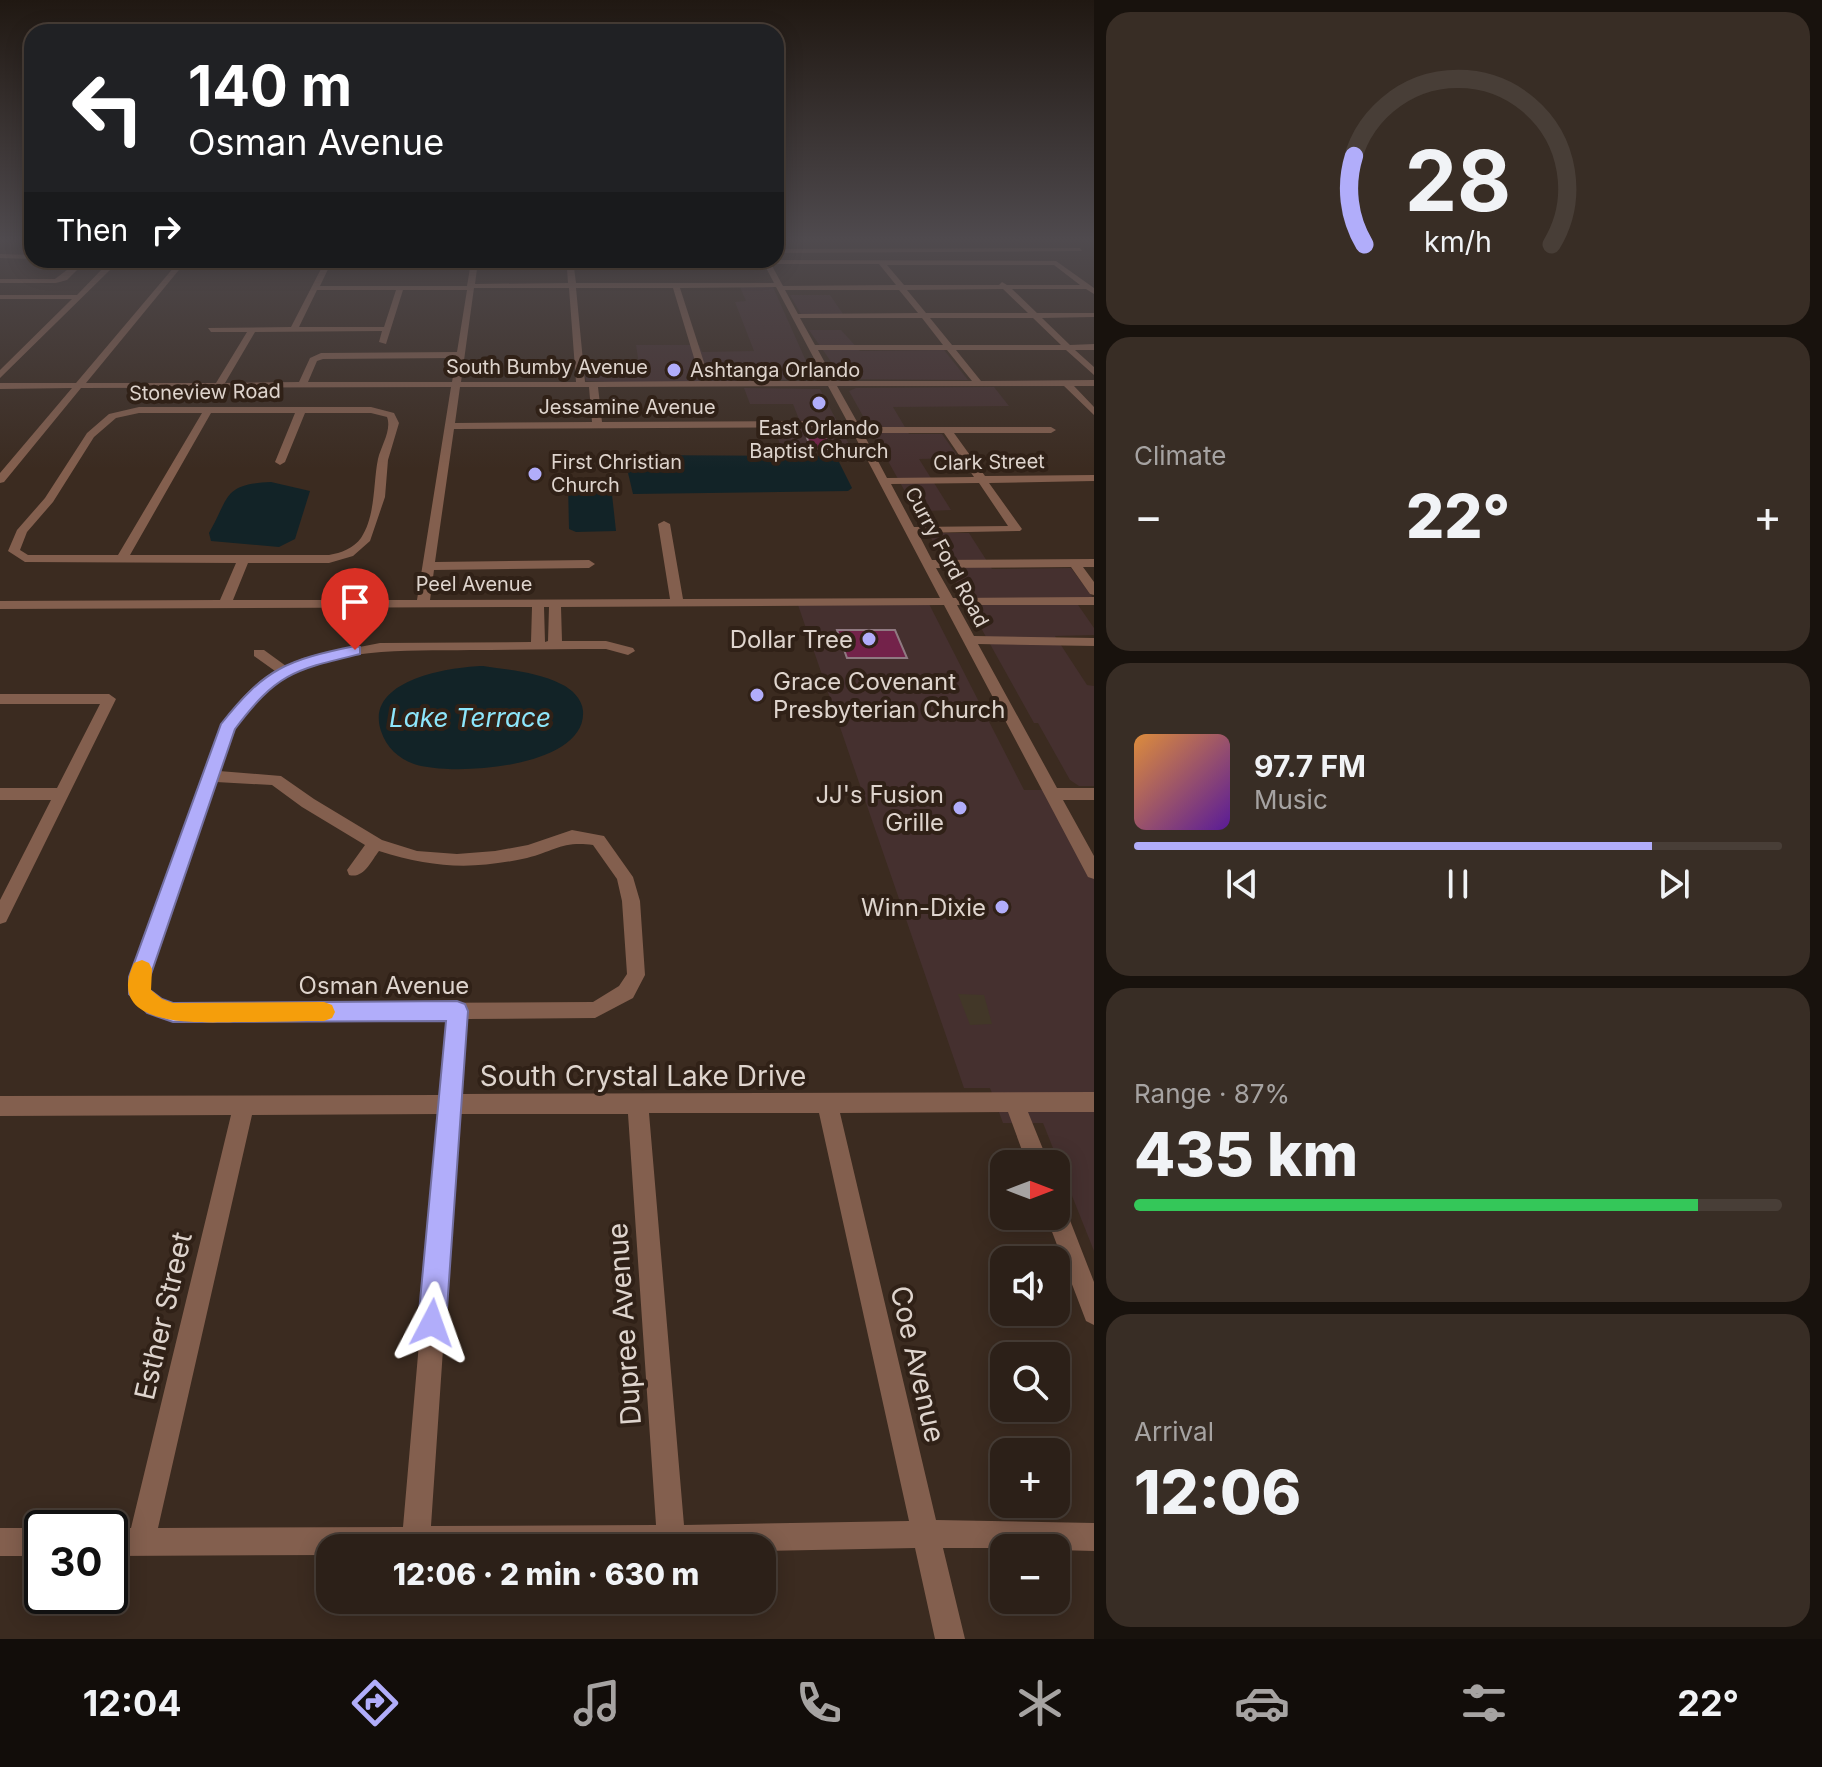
<!DOCTYPE html>
<html lang="en">
<head>
<meta charset="utf-8">
<style>
	body { margin:0; font-family:Inter,sans-serif; background:#382d25; color:#f1f3f6; height:100vh; display:flex; flex-direction:column; font-size:30px; white-space:nowrap }
	* { box-sizing:border-box; margin:0 }
	p { font-size:26px; color:#a6a3a2 }
	.icon { flex:none; width:44px; height:44px; fill:none; stroke:currentColor; stroke-width:2; stroke-linecap:round; stroke-linejoin:round }
	.map { position:relative; flex:1; overflow:hidden }
	.side { display:flex; flex-direction:column; gap:12px; padding:12px; background:#18120d; width:728px }
	.side>* { flex:none }
	.banner { position:absolute; left:24px; top:24px; width:760px; height:244px; border-radius:24px; box-shadow:0 4px 20px #0003,0 0 0 2px #483e37; background:#202124; color:#fff; overflow:hidden }
	.needle { width:52px; rotate:90deg }
	.tools { position:absolute; left:990px; top:1150px; display:grid; gap:16px }
	.tools a { display:grid; place-items:center; width:80px; height:80px; border-radius:16px; background:#2c2018; box-shadow:0 4px 20px #0003,0 0 0 2px #483e37; font-size:40px }
	.speed { position:absolute; left:24px; top:1510px; display:flex; gap:16px; font-size:40px; font-weight:700; text-align:center }
	.speed>* { display:grid; place-content:center; width:104px; height:104px; border-radius:50%; background:#2c2018; box-shadow:0 4px 20px #0003,0 0 0 2px #483e37; line-height:1 }
	.speed .limit { border:4px solid #111; border-radius:12px; background:#fff; color:#111 }
	.pin { position:absolute; display:grid; place-items:center; width:68px; height:68px; color:#fff; margin:-82px -34px; border-radius:50% 50% 50% 0; rotate:-45deg; box-shadow:0 0 8px #0007 }
	.pin .icon { rotate:45deg }
	.me { position:absolute; width:88px; margin:-44px; rotate:4deg; stroke-linejoin:round; filter:drop-shadow(0 0 6px #0008) }
	.turn { display:flex; align-items:center; gap:28px; height:168px; padding:0 32px; font-size:36px }
	.turn .icon { width:104px; height:104px; stroke-width:2.5 }
	.turn b { display:block; font-size:56px; line-height:68px }
	.then { display:flex; align-items:center; height:76px; padding:0 32px; background:#0003; gap:16px; font-size:30px }
	.big { font-size:60px; font-weight:800; line-height:1.1 }
	.side .widget { flex:1; display:flex; flex-direction:column; justify-content:center; gap:12px; min-width:0; padding:0 28px; border-radius:24px; background:#382d25 }
	.side .dial { align-items:center; gap:0 }
	.dial svg { height:208px; overflow:visible; fill:none; stroke:#483e37; stroke-width:7; stroke-linecap:round; text-anchor:middle }
	.dial text { fill:#f1f3f6; stroke:none }
	.song { display:flex; align-items:center; gap:24px }
	.cover { width:96px; height:96px; border-radius:12px; background:linear-gradient(135deg,hsl(30 70% 55%),hsl(270 70% 35%)) }
	.played { height:8px; border-radius:4px; background:linear-gradient(90deg,#b1adfa 80%,#483e37 80%) }
	.keys { display:flex; justify-content:space-around; direction:ltr }
	.heat { display:flex; justify-content:space-between; align-items:center; font-size:44px; direction:ltr }
	.charge { height:12px; border-radius:6px; background:linear-gradient(90deg,#34c759 87%,#483e37 0) }
	.trip { position:absolute; left:316px; top:1534px; width:460px; height:80px; border-radius:24px; background:#2c2018; box-shadow:0 4px 20px #0003,0 0 0 2px #483e37; font-weight:800; line-height:80px; text-align:center }
	.tab-bar { display:flex; height:128px; justify-content:space-around; align-items:center; background:#120d0a; color:#a6a3a2 }
	.tab-bar .icon { width:56px; height:56px }
	.tab-bar .current { color:#b1adfa }
	.tab-bar b { font-size:36px; color:#f1f3f6 }
	main { display:flex; flex:1; min-height:0 }
	.map>svg:first-child { display:block }
	.commercial { fill:#45302f }
	.industrial { fill:#423728 }
	.water { fill:#122327 }
	.building { fill:#73224a; stroke:#8f7981; stroke-width:2 }
	.lines { fill:none; stroke-linecap:round; stroke-linejoin:round }
	.minor { fill:#835f4e; fill-rule:evenodd }
	.route { fill:#b1adfa; stroke:#7370a2; stroke-width:2 }
	.slow { fill:#f59e0b }
	.poi-dot { fill:#b1adfa; stroke:#302117; stroke-width:3 }
	.labels { text-anchor:middle; dominant-baseline:central; stroke-width:8; stroke-linejoin:round; paint-order:stroke }
	.far-street-label { font-size:20px; fill:#ded4cd; stroke:#302117 }
	.far-poi-label { font-size:20px; fill:#ded4cd; stroke:#302117; text-anchor:start }
	.poi-label { font-size:24px; fill:#ded4cd; stroke:#302117; text-anchor:end }
	.street-label { font-size:24px; fill:#ded4cd; stroke:#302117 }
	.water-label { font-size:26px; font-style:italic; fill:#8de6fb; stroke:#302117 }
	.near-street-label { font-size:28px; fill:#ded4cd; stroke:#302117 }
</style>
</head>
<body>
<main>
<div class="map">
<svg width="1094" height="1639" viewBox="0 0 1094 1639">
	<rect width="100%" height="100%" fill="#3b2b20"/>
	<g class="commercial">
		<polygon points="740,287 773,287 814,379 643,383 586,381 585,372 640,371 636,345 699,345 702,352 754,351 735,302 746,301"/>
		<polygon points="790,295 830,295 843,314 801,314"/>
		<polygon points="809,330 841,330 860,351 944,350 968,380 843,379"/>
		<polygon points="994,387 1009,406 893,407 909,434 942,434 959,458 919,459 951,510 928,511 941,533 969,533 992,569 1071,568 1094,599 1076,602 1094,628 1094,635 1055,636 1087,685 1094,686 1094,786 1079,786 1070,780 1038,723 1034,723 849,391 856,388"/>
		<polygon points="744,388 820,389 852,450 782,450 772,422 800,422 793,404 750,404"/>
		<polygon points="797,602 928,602 1024,790 1050,790 1094,872 1094,1251 1043,1123 1003,1123 990,1088 964,1088"/>
	</g>
	<polygon class="industrial" points="958,994 984,995 992,1024 970,1025"/>
	<g class="water">
		<polygon points="632,455 832,456 837,458 852,488 848,491 633,494 625,460"/>
		<polygon points="572,481 604,481 611,485 616,531 576,532 569,529 568,483"/>
		<path d="M271,482L310,491L295,539L279,547L211,541L209,533C230,496 223,484 271,482Z"/>
		<path d="M483,666C509,670 537,672 561,684C572,689 582,699 583,711C587,768 452,777 414,764C399,759 386,747 381,731C364,680 449,667 483,666Z"/>
	</g>
	<g class="building">
		<polygon points="805,432 825,432 832,449 811,449"/>
		<polygon points="837,630 895,630 907,658 847,658"/>
	</g>
	<g class="lines">
		<g class="minor">
			<polygon points="1080,248 1082,251 776,253 776,249"/>
			<polygon points="0,254 32,255 32,259 0,258"/>
			<polygon points="62,260 111,263 170,260 113,267 0,378 0,370 72,299 0,299 0,295 77,295 105,266 83,264 67,280 56,283 0,283 0,279 55,279 76,263"/>
			<path d="M180,260H457L474,265H567V260H573L576,283H774L762,260L1056,261L1094,288V294L1086,289H1012L1037,313H1094V317L1042,318L1070,345L1094,344V350H1075L1094,367V375L1066,350H956L981,381L1094,380V386H1074L1094,407V415L1064,386H837L860,427H1051L1056,430L1051,433H954L985,476L1094,475V481L989,483L1022,529L1020,531L918,533L932,560L1094,559V567H1083L1094,582V595L1090,594L1071,567L936,568L953,598L1094,597V605H957L974,636L1094,638V646L978,644L1057,788H1094V800H1063L1094,856V879L1088,877L944,605L561,607L562,641H606L633,648L635,651L628,655L606,649C560,649 515,650 470,650C405,651 330,646 273,684C242,705 231,738 219,771L281,776L314,799L382,840L417,851L457,854L495,851L528,845L572,830L604,836L633,877L640,901L645,975L633,998L595,1018L466,1019L461,1094L1094,1092V1112H1028L1049,1164H1027L1008,1112L840,1113L936,1520L1094,1523V1551L1056,1550V1548H943L965,1639H935L915,1548L762,1551V1548H330V1555L110,1556V1528H131L231,1115L0,1116V1096L440,1095L447,1019L173,1020C145,1013 131,1008 130,977L220,728C234,705 252,684 275,671L254,656V650H264L286,666L303,658L380,643L531,642L532,607L0,609V601L220,600L236,563L25,562L8,551L17,530L45,498L87,433L109,414L139,407H371L394,413L399,423L388,460L385,497L370,541L353,556L329,563H248L233,600H417L451,387L81,388L4,482L0,483V473L72,388L0,389V383H76ZM771,264H879L896,285L783,286ZM183,265H323L291,327L208,328L211,332H247L216,383H86ZM330,265H459L470,268L467,286H320ZM887,265H1054L1080,285H1007L1002,282L999,285H904ZM477,269H567L568,283L475,284ZM776,287L826,381H710L680,288ZM474,288H569L576,382H461ZM576,288H673L701,381L585,382ZM1003,289L1028,313H926L907,290ZM317,290H396L384,327H299ZM403,290H467L457,352L321,353L310,358L299,382L225,383L255,332L382,331L379,342L386,344ZM785,290H899L918,313L798,314ZM800,318H922L943,345H815ZM930,318H1033L1061,345H952ZM818,350H947L972,381H835ZM456,358L452,382H308L317,361L323,359ZM828,386L847,421L602,422L598,387ZM460,387H589L592,422L455,423ZM139,413H202L118,555H28L20,550L27,532L53,502L94,437L116,418ZM211,413H295L275,462L280,465L285,462L305,413H371L387,417C392,430 381,446 378,459C373,483 376,515 361,538C354,548 341,553 329,555H130ZM850,427L940,598L683,599L670,524L664,521L658,524L670,599L430,600L434,570L589,568L595,564L589,560L435,562L454,429ZM863,433H944L974,477L887,478ZM979,483L1008,526L914,527L891,484ZM544,607H549L548,641L545,642ZM216,782L272,785L302,807L365,845L347,870L349,875C364,879 371,861 379,851C433,868 472,870 527,858C555,851 562,841 593,845L617,879L622,901L627,974L619,986L593,1002L173,1004L161,1000L149,990L148,977ZM649,1113H819L909,1521L684,1525ZM439,1114L403,1527L158,1528L252,1115ZM459,1114H628L656,1525L431,1526Z"/>
			<polygon points="0,694 109,694 116,699 6,922 0,924 0,900 51,800 0,800 0,788 57,788 100,704 0,704"/>
			<polygon points="1056,1202 1064,1205 1094,1282 1094,1325 1086,1321 1046,1216 1056,1216"/>
			<rect x="0" y="1528" width="42" height="28"/>
		</g>
	</g>
	<linearGradient id="sky" x2="0" y2="1"><stop stop-color="#201812"/><stop offset="0.51" stop-color="#4f4a4e"/><stop offset="1" stop-color="#4f4a4e" stop-opacity="0"/></linearGradient>
	<rect width="1094" height="469" fill="url(#sky)"/>
	<path class="route" d="M355,646L360,647V654C294,670 277,673 235,729L150,977V990L162,999L173,1003L457,1001L465,1004L468,1011L446,1323L442,1332L432,1336L422,1332L418,1323L446,1021L173,1022L147,1013L129,994V977L221,724C265,668 287,660 355,646Z"/>
	<path class="slow" d="M142,960L149,963L152,969L151,990L162,999L173,1003L324,1002L332,1005L335,1012L332,1018L324,1021C297,1021 270,1022 243,1022C206,1022 102,1031 134,963Z"/>
	<g class="poi-dot">
		<circle cx="674" cy="370" r="8"/>
		<circle cx="819" cy="403" r="8"/>
		<circle cx="535" cy="474" r="8"/>
		<circle cx="869" cy="639" r="8"/>
		<circle cx="757" cy="695" r="8"/>
		<circle cx="960" cy="808" r="8"/>
		<circle cx="1002" cy="907" r="8"/>
	</g>
	<g class="labels">
		<g class="far-street-label">
			<text x="547" y="367">South Bumby Avenue</text>
			<text transform="translate(205 392) rotate(-1)">Stoneview Road</text>
			<text x="627" y="407">Jessamine Avenue</text>
			<text transform="translate(989 462) rotate(-1)">Clark Street</text>
			<text transform="translate(947 557) rotate(62)">Curry Ford Road</text>
			<text x="474" y="584">Peel Avenue</text>
		</g>
		<g class="far-poi-label">
			<text x="690" y="370">Ashtanga Orlando</text>
			<text x="819" y="428" text-anchor="middle">East Orlando<tspan x="819" dy="23">Baptist Church</tspan></text>
			<text x="551" y="462">First Christian<tspan x="551" dy="23">Church</tspan></text>
		</g>
		<g class="poi-label">
			<text x="853" y="639">Dollar Tree</text>
			<text x="773" y="681" text-anchor="start">Grace Covenant<tspan x="773" dy="28">Presbyterian Church</tspan></text>
			<text x="944" y="794">JJ's Fusion<tspan x="944" dy="28">Grille</tspan></text>
			<text x="986" y="907">Winn-Dixie</text>
		</g>
		<g class="street-label">
			<text x="384" y="985">Osman Avenue</text>
		</g>
		<g class="water-label">
			<text x="470" y="717">Lake Terrace</text>
		</g>
		<g class="near-street-label">
			<text x="643" y="1076">South Crystal Lake Drive</text>
			<text transform="translate(163 1316) rotate(-77)">Esther Street</text>
			<text transform="translate(624 1324) rotate(-94)">Dupree Avenue</text>
			<text transform="translate(918 1364) rotate(77)">Coe Avenue</text>
		</g>
	</g>
</svg>
<div class="tools">
<a><svg class="needle" viewBox="-14 -14 28 28"><path d="M0-13l5 13h-10z" fill="#e53935"/><path d="M0 13l5-13h-10z" fill="#a6a3a2"/></svg></a>
<a><svg class="icon" aria-label="sound" viewBox="0 0 24 24"><path d="M4 9h4l5-4v14l-5-4H4zM17 9q2 3 0 6"/></svg></a>
<a><svg class="icon" aria-label="search" viewBox="0 0 24 24"><circle cx="10" cy="10" r="6"/><path d="M15 15l6 6"/></svg></a>
<a>+</a>
<a>−</a>
</div>
<div class="speed"><div class="limit">30</div></div>
<div class="pin" style="left:355px;top:650px;background:#d93025"><svg class="icon" aria-label="arrive" viewBox="0 0 24 24"><path d="M6 21V4h12l-3 4 3 4H6"/></svg></div>
<svg class="me" style="left:432px;top:1323px" viewBox="-20 -20 40 40"><path d="M0-17L14 15 0 8-14 15z" fill="#b1adfa" stroke="#fff" stroke-width="4"/></svg>
<div class="trip">12:06 · 2 min · 630 m</div>
<div class="banner">
<div class="turn"><svg class="icon" aria-label="left" viewBox="0 0 24 24"><path d="M17 20v-9H6M10 6l-5 5 5 5"/></svg><div><b>140 m</b>Osman Avenue</div></div>
<div class="then">Then<svg class="icon" aria-label="right" viewBox="0 0 24 24"><path d="M7 20v-9h11M14 6l5 5-5 5"/></svg></div>
</div>
</div>
<section class="side">
<div class="widget dial"><svg viewBox="0 0 100 80">
<path d="M14 69A42 42 0 1 1 86 69"/>
<path d="M14 69A42 42 0 0 1 10 35" stroke="#b1adfa"/>
<text x="50" y="56" font-size="32" font-weight="700">28</text>
<text x="50" y="72" font-size="11">km/h</text>
</svg></div>
<div class="widget"><p>Climate</p>
<div class="heat"><a>−</a><b class="big">22°</b><a>+</a></div>
</div>
<div class="widget">
<div class="song"><i class="cover"></i><div><b>97.7 FM</b><p>Music</p></div></div>
<div class="played"></div>
<div class="keys"><svg class="icon" aria-label="previous" viewBox="0 0 24 24"><path d="M18 5L8 12l10 7zM5 5v14"/></svg><svg class="icon" aria-label="pause" viewBox="0 0 24 24"><path d="M8 5v14M16 5v14"/></svg><svg class="icon" aria-label="next" viewBox="0 0 24 24"><path d="M6 5l10 7-10 7zM19 5v14"/></svg></div>
</div>
<div class="widget"><p>Range · 87%</p><b class="big">435 km</b><div class="charge"></div></div>
<div class="widget"><p>Arrival</p><b class="big">12:06</b></div>
</section>
</main>
<nav class="tab-bar">
<b>12:04</b>
<svg class="icon current" aria-label="directions" viewBox="0 0 24 24"><path d="M12 3l9 9-9 9-9-9zM9 14v-3h6M13 9l2 2-2 2"/></svg>
<svg class="icon" aria-label="music" viewBox="0 0 24 24"><path d="M9 18V5l10-2v13"/><circle cx="6" cy="18" r="3"/><circle cx="16" cy="16" r="3"/></svg>
<svg class="icon" aria-label="phone" viewBox="0 0 24 24"><path d="M5 4h4l2 5-3 2q2 4 5 5l2-3 5 2v4C11 20 4 13 5 4z"/></svg>
<svg class="icon" aria-label="climate" viewBox="0 0 24 24"><path d="M12 3v18M4 7l16 10M4 17L20 7"/></svg>
<svg class="icon" aria-label="car" viewBox="0 0 24 24"><path d="M5 17H2v-5l4-1 3-4h7l3 4 3 1v5h-3M9 17h6M6 11h13"/><circle cx="7" cy="17" r="2"/><circle cx="17" cy="17" r="2"/></svg>
<svg class="icon" aria-label="filters" viewBox="0 0 24 24"><path d="M4 7h16M4 17h16"/><circle cx="9" cy="7" r="2"/><circle cx="15" cy="17" r="2"/></svg>
<b>22°</b>
</nav>
</body>
</html>
